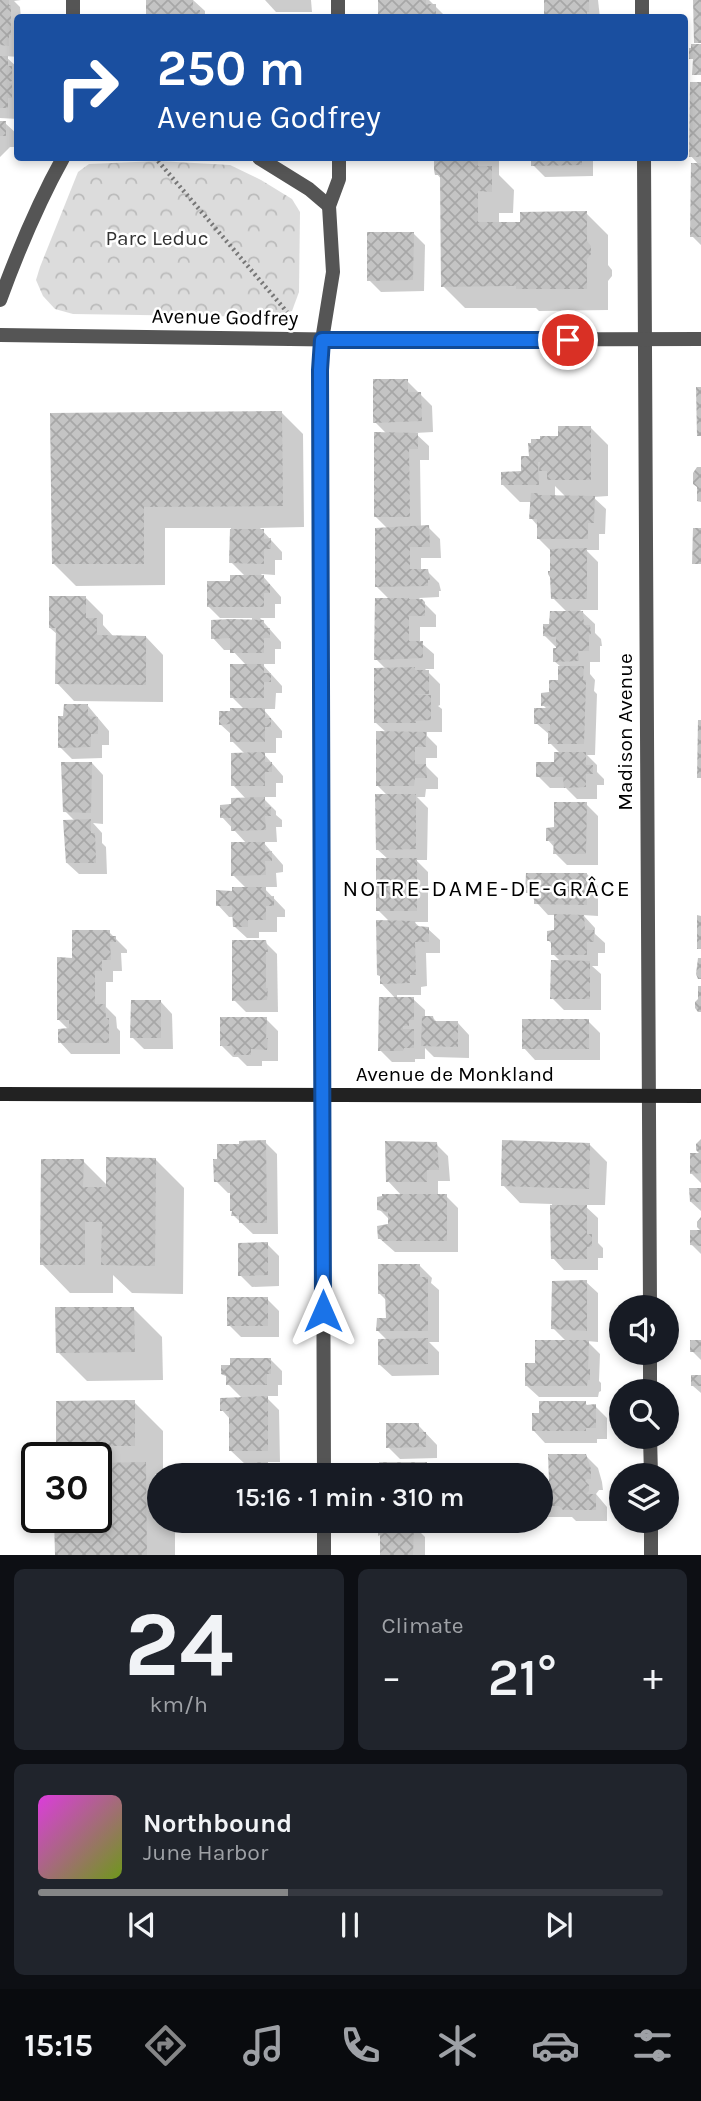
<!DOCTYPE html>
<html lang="en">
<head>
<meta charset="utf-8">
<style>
	body { margin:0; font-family:Karla,sans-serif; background:#20242c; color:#f1f3f6; height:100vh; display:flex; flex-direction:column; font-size:26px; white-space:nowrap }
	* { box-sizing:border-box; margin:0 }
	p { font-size:23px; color:#9ea1a6 }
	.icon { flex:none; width:38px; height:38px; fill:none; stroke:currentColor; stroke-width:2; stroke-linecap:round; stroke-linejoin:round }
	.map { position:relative; height:1555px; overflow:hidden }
	.details { display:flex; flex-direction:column; gap:14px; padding:14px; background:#0d0f14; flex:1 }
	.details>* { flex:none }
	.hud { position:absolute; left:14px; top:14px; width:674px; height:147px; border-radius:7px; box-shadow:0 4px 10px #0003; background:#1a4fa0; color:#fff; overflow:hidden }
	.controls { position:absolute; left:609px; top:1295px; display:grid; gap:14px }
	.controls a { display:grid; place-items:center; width:70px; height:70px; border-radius:50%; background:#171b24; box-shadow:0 4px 10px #0003; font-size:35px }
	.speed { position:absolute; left:21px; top:1442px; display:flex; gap:14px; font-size:35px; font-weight:700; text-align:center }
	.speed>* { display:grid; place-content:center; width:91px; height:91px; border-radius:50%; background:#171b24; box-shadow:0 4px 10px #0003; line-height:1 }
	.speed .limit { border:4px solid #111; border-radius:10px; background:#fff; color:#111 }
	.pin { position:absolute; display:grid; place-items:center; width:60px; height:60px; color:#fff; margin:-30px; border:4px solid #fff; border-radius:50%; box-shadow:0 2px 7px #0007 }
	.me { position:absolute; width:77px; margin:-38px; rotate:0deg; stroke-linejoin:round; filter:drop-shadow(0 0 5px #0008) }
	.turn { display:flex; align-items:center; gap:24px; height:147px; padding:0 28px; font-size:32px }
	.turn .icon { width:91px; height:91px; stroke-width:2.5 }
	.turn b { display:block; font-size:49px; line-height:60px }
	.big { font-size:52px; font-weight:600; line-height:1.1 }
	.details .widget { flex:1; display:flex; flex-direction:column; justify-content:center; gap:10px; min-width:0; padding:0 24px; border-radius:10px; background:#20242c }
	.details .dial { align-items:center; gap:0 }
	.dial b { font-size:91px; line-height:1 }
	.song { display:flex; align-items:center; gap:21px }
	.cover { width:84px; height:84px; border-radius:10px; background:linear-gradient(135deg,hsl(300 70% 55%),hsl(80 70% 35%)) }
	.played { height:7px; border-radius:4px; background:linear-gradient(90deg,#858687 40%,#363941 40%) }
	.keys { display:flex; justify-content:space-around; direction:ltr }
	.heat { display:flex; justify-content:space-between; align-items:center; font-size:38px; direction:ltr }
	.details .tiles { flex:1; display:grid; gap:14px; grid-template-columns:1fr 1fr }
	.widget:last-child { grid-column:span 2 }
	.trip { position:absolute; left:147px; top:1463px; width:406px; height:70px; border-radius:35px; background:#171b24; box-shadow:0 4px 10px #0003; font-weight:600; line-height:70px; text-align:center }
	.dock { display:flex; height:112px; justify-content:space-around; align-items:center; background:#090b0e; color:#9ea1a6 }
	.dock .icon { width:49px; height:49px }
	.dock .current { color:#858687 }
	.dock b { font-size:32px; color:#f1f3f6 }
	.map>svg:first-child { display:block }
	.forest { fill:url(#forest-crowns) }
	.shadow { fill:#0003; fill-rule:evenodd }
	.building { fill:url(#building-cross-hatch) }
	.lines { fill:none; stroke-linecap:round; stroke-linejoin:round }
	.path { stroke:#777; stroke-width:4.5; stroke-dasharray:2 3.5; stroke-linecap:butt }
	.street { stroke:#555; stroke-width:14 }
	.secondary { stroke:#222; stroke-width:14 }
	.route-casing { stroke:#114b97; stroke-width:18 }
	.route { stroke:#1a73e8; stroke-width:12 }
	.labels { text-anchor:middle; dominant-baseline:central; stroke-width:5; stroke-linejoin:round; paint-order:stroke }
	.park-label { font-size:21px; fill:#333; stroke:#fff }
	.street-label { font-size:21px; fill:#000; stroke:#fff }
	.neighbourhood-label { font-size:23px; letter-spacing:2px; fill:#000; stroke:#fff }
</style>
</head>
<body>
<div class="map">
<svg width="701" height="1555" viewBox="0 0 701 1555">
	<defs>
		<pattern id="forest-crowns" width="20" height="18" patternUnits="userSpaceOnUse" patternTransform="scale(1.75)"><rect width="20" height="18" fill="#dcdcdc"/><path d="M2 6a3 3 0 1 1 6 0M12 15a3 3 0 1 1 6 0" fill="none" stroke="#bbb"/></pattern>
		<pattern id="building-cross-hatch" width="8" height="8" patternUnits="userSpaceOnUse" patternTransform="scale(1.75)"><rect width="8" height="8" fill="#c4c4c4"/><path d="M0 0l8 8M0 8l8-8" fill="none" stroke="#a7a7a7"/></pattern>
	</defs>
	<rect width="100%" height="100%" fill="#fff"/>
	<polygon class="forest" points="158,161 230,165 261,180 292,199 300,212 299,292 292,311 270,317 73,314 55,309 43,296 36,280 40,267 78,172 89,164"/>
	<g class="shadow">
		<polygon points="0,0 21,0 14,1 20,7 21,18 18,18 18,57 5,56 18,68 18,119 0,118"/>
		<polygon points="147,0 193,0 205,11 205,18 147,18"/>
		<polygon points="265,0 311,0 312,12 276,12"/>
		<polygon points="380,0 429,0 447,18 382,18"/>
		<polygon points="546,0 598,0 600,18 547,18"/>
		<polygon points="701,84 701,245 692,236 699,165 691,156"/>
		<polygon points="0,123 5,123 17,134 17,147 10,147 0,157"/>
		<polygon points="442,158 499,158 499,175 514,190 513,213 499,213 499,224 522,224 586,213 608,235 608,265 612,270 612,276 608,281 608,310 539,311 536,308 465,308 443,286 442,180 437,174 442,163"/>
		<polygon points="533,158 593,158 593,176 545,177 533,165"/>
		<polygon points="413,233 425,245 424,291 381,292 369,280"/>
		<polygon points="407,381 432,406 433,432 415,433 429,446 429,460 420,460 421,528 428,527 440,539 441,558 421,558 421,571 427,571 439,583 441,591 439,591 439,597 419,598 436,615 436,627 420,627 420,642 434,654 434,669 425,669 440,684 440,705 438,706 442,709 442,732 427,732 427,736 437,746 437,758 426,758 426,766 438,778 438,789 426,789 425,797 417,797 428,808 427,860 416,860 428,872 428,922 414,922 421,928 428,929 440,940 440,953 426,953 427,986 421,987 421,995 397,995 397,999 413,999 425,1010 425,1017 432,1017 438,1023 458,1023 469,1035 469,1058 434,1057 425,1048 425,1059 415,1059 415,1062 392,1062 380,1050 396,999 382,984 382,978 379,975 390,922 378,910 389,860 377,849 388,796 377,785 387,733 376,723 386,669 376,659 389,599 376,586 388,529 375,516 387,434 375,422"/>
		<polygon points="281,412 303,434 304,527 260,528 282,552 282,560 275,560 275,575 261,574 281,597 281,604 275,604 275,618 260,618 281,642 281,649 275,649 275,664 262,664 282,686 282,693 276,693 275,709 263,709 282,731 282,738 276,738 276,753 263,753 283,776 283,783 276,783 276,797 262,797 276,811 276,815 282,820 282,827 276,827 277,842 263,842 283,865 283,872 276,873 277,887 263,887 285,910 285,917 277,917 277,932 259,932 259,938 247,938 235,927 234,917 229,917 218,905 234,892 247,889 233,875 247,844 222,817 232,806 247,800 233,785 245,754 232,741 232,735 220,724 245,710 232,697 246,665 232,650 224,650 213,638 252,622 252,618 220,618 208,606 232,582 245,576 231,562 231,528 165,528 165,585 76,586 54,564"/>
		<path d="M591,428L608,445V496L593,497L606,509L605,534H599V550H586L598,562V610H580L595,624V633L601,639L602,646H600V662H590V674L595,680L594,691L597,694L595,755H587L597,765V772L604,779V785H597V799H577L566,788H550L538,776L556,764L560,753L550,743V735L536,723L548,710L543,705L559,682L560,666L554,661L559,650L544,635L551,626L567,612L553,598L550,550L538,538V526L531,518V502H520L502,484L523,473L530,458L559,438ZM555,486L566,497H555Z"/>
		<polygon points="86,598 103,615 103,625 114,637 146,637 163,655 163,702 74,701 57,683 57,634 50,628"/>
		<polygon points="88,706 109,731 109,745 102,745 102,758 72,759 60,747"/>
		<polygon points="92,763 103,775 103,824 93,823 102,833 102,843 106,847 107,874 79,874 67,863 75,821 65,811"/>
		<polygon points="586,804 598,816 598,865 567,865 555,853 555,848 548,840 556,829"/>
		<polygon points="587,874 598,886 598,916 583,915 595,928 595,934 605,943 605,953 598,953 598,966 592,966 601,974 601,1010 564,1010 552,998 561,962 553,954 553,945 548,940 556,931 556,915 548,915 527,892"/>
		<polygon points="109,932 127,950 127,953 121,953 122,971 113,971 113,982 106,982 106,1007 116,1017 117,1028 120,1031 120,1054 71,1054 60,1042 69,1030 58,1019 74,959"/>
		<polygon points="265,942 277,954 278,1012 246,1012 234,1000"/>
		<polygon points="161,1002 172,1014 173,1049 144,1049 132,1037"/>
		<polygon points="266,1019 278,1031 278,1061 262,1061 262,1066 247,1066 238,1057 233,1057 221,1045"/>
		<polygon points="588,1021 600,1033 600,1060 535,1060 524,1048"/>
		<polygon points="265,1142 277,1154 278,1234 253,1234 233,1215 232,1193 228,1193 216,1181"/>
		<polygon points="436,1144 448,1156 450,1181 438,1181 438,1196 446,1196 458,1208 458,1252 395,1252 379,1238 389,1225 389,1219 379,1209 402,1196 388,1181"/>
		<polygon points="589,1144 607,1162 605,1205 584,1205 598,1218 598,1243 603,1248 603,1258 598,1258 598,1270 564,1270 553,1258 552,1204 520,1203 503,1185"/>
		<polygon points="701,1155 701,1183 691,1173"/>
		<polygon points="155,1159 184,1188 183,1294 132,1293 113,1275 113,1293 70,1293 42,1264 83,1161 108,1186"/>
		<polygon points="701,1189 701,1211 691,1202"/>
		<polygon points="701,1232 701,1254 692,1245"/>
		<polygon points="267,1244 279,1256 279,1286 252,1287 240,1275"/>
		<polygon points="420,1266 432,1278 431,1283 439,1290 439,1342 429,1342 439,1352 439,1375 392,1376 380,1365 388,1341 378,1331 387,1320 387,1301 379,1293"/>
		<polygon points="586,1282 598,1293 598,1342 587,1341 600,1354 599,1381 601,1383 601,1391 599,1392 598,1397 539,1397 527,1386 537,1365 567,1342 553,1328"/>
		<polygon points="267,1299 279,1311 279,1337 241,1337 229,1325"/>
		<polygon points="133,1308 162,1337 163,1380 87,1381 58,1352"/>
		<polygon points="701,1341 701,1360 692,1351"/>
		<polygon points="270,1359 282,1371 282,1385 278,1385 278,1396 265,1396 279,1410 280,1462 266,1462 281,1475 225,1475 223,1473 245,1464 230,1450 230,1419 222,1410 243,1399 228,1384"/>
		<polygon points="701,1376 701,1393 693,1386"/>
		<polygon points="134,1402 163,1431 163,1474 155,1474 159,1478 159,1521 175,1521 175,1555 56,1555 56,1517 96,1517 96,1458 70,1458 58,1446"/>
		<polygon points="585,1403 588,1406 595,1406 607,1418 607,1439 597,1439 597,1443 545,1443 534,1431"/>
		<polygon points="418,1425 437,1445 437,1458 400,1459 388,1447"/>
		<polygon points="586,1456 598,1468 602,1482 603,1490 599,1490 596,1494 607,1507 607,1521 576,1521 572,1517 541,1517 541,1483 551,1483"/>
		<polygon points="426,1463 438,1475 381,1475 381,1464"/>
		<polygon points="230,1521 285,1521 285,1525 280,1525 280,1528 235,1526"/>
		<polygon points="413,1525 425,1537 425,1555 382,1555 382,1537"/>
	</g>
	<g class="building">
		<polygon points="0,0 9,0 9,5 11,5 11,35 9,35 9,46 0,45"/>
		<polygon points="146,0 193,0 193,10 200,10 200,18 146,18"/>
		<polygon points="378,0 426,0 426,4 436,4 436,17 380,18 378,16"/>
		<polygon points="544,0 589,0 589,12 587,12 587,17 544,17"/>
		<polygon points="693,0 701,0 701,43 694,43"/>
		<polygon points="691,44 701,44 701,75 692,75 693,59 689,59 689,48 691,48"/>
		<polygon points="0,56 8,56 8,66 12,66 12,81 9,82 12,84 12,98 8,98 8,108 0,108"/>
		<polygon points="690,82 701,82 701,157 689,157"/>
		<rect x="0" y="121" width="6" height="15"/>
		<polygon points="440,158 478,158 478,166 492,166 492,192 478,191 478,222 520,222 520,212 587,211 587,241 591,246 591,254 587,259 587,289 516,289 516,286 441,287 440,175 435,175 434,170 434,161 440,161"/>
		<polygon points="531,158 582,158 582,165 531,166"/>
		<polygon points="691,163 701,163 701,237 690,237"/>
		<polygon points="367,232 414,232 413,280 367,281"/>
		<polygon points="373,379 408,379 408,392 421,392 422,421 373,423"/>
		<polygon points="696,387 701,387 701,436 697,436"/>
		<polygon points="282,411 283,506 144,507 144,564 52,564 50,413"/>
		<polygon points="558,426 591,426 591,480 547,480 547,471 539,471 540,462 538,462 539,485 501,485 501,472 521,471 521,456 529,456 528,443 531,443 531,439 540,439 540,436 558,436"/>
		<polygon points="374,432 418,433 418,449 409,449 410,517 374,517"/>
		<polygon points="697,467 701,467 701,502 697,501 697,487 693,484 693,473"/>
		<polygon points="531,493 538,493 538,495 595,496 594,523 588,523 588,539 537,539 537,519 529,519"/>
		<polygon points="429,525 430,547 410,547 410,569 428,569 430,580 428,580 428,586 375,587 375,528"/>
		<polygon points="693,528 701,528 701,564 692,564"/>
		<polygon points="230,529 264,529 264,539 271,538 271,549 264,549 264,564 229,563"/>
		<polygon points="581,548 587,548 587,599 551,599 550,577 548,574 548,571 550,571 550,549"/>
		<polygon points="230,575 264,575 264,583 270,584 270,593 264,593 264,607 207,607 207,581 230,581"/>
		<polygon points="49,596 86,596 86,618 97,618 97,635 146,636 146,685 55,684 56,628 49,628"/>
		<polygon points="375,598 409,598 409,599 422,599 425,602 425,616 409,616 409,641 423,641 423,658 374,660"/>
		<polygon points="550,611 583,611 584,625 590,625 591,634 589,635 589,651 578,651 579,661 553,662 553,648 556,648 556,637 543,636 543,624 549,624"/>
		<polygon points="231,619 264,620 264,628 270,628 270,638 264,638 264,653 230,653 230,638 211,639 211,620"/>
		<polygon points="230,664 264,664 264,673 271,673 271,682 264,682 264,698 230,698"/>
		<polygon points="558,666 584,666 583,680 586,680 584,744 548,744 548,731 550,731 550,724 534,724 534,708 550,708 550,706 541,706 541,693 549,692 549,680 558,680"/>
		<polygon points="415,667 415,670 429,670 429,694 410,695 431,695 431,720 416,721 416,723 374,723 374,668"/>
		<polygon points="64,704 88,704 88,716 98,717 98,734 91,734 91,747 58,748 58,716 63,716"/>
		<polygon points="230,708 265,708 265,718 271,718 271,727 265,727 265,742 230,742 230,724 219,725 219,711 230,711"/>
		<polygon points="698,720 701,720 701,778 697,778"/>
		<polygon points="376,731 426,732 426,747 415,747 415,764 426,764 427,778 415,778 414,786 376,786"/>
		<polygon points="265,752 265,762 272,762 272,772 265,772 265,786 231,786 231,753"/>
		<polygon points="554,752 586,752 586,765 593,765 593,774 586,774 586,787 564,788 563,777 536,777 536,762 554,762"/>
		<polygon points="61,762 92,762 91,813 63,812"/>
		<polygon points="375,794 416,794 416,849 376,850"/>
		<polygon points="265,797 265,807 271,807 271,816 265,816 266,830 231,831 231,818 220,818 220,805 231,804 231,798"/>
		<polygon points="554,802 587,802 586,854 553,854 554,841 546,841 546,828 554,827"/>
		<polygon points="91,819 91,833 95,833 96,863 66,863 63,820"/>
		<polygon points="231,842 265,842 265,852 272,851 272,861 265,861 266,875 231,876"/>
		<rect x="376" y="858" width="41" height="53"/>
		<polygon points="526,873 587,873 587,905 534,904 534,893 525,893"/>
		<polygon points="232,887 266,887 266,897 274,896 274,906 266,906 266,920 248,920 248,927 233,927 232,906 216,906 216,890 232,891"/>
		<polygon points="554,914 584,915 585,930 594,930 594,942 587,942 587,955 551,955 551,941 547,941 547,931 554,930"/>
		<polygon points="697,915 701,916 701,949 697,949"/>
		<polygon points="376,920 415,921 416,926 429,927 429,942 415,942 416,975 410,975 410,983 380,984 380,976 377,975"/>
		<polygon points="72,930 110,930 110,936 116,936 116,942 110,942 111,960 102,960 102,971 95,971 95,1004 105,1004 106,1018 109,1018 109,1043 58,1043 58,1029 69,1028 69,1020 57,1020 57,957 72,958"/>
		<polygon points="232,940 266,940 268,952 266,952 266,988 268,988 267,1000 232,1001"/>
		<polygon points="698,958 701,958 701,979 698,979 696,974"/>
		<polygon points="551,960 590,961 590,999 550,999"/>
		<polygon points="698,986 701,986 701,1012 698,1012 695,1008 695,1002 698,999"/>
		<polygon points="379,997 414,997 414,1020 409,1020 409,1026 403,1026 403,1029 414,1029 414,1048 404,1048 403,1051 378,1051"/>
		<polygon points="131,1000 161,1000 161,1038 130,1038"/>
		<polygon points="422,1016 433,1016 434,1021 458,1021 458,1047 421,1046"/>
		<polygon points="220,1017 267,1017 266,1038 268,1038 267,1050 251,1049 251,1055 234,1055 232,1046 220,1046"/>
		<rect x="522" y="1019" width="67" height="30"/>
		<polygon points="701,1139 701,1173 690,1174 690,1153 699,1153 696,1150 696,1144"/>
		<polygon points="266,1140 267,1223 239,1223 239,1216 231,1216 232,1211 230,1211 230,1182 214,1182 213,1159 217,1159 217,1144 239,1144 239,1141"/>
		<polygon points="502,1140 590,1143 589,1189 501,1186"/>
		<polygon points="385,1141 437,1142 439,1170 427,1170 427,1182 386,1182"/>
		<polygon points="106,1157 156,1158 155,1266 101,1265 102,1222 85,1222 85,1265 40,1265 41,1159 84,1159 83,1187 106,1187"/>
		<polygon points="689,1188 701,1188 701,1202 690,1202"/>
		<polygon points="382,1194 447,1194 447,1241 382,1241 382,1239 378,1239 377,1226 388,1224 388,1212 377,1210 377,1197 382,1196"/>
		<polygon points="550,1205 587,1205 587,1234 592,1234 592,1246 587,1247 587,1259 551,1259"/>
		<polygon points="701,1217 701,1246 690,1245 690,1230 700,1230 697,1227 697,1222"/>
		<polygon points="268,1242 268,1275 238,1276 238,1243"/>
		<polygon points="378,1264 420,1264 420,1277 428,1277 428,1331 376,1331 377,1318 386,1318 385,1294 378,1294"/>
		<polygon points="587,1280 587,1331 551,1329 552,1281"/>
		<rect x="227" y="1297" width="41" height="29"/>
		<polygon points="55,1307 134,1307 135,1352 56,1353"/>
		<polygon points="428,1338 428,1364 378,1365 378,1339"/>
		<polygon points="535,1340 589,1340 588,1369 590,1369 590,1380 588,1380 587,1386 525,1386 525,1363 535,1363"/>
		<rect x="690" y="1340" width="11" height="12"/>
		<polygon points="230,1358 271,1358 271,1374 267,1374 267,1385 226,1385 226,1376 221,1374 221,1365 230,1365"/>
		<rect x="691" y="1375" width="10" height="11"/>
		<polygon points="268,1396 268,1451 229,1451 229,1411 220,1411 220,1398"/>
		<polygon points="135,1400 135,1446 56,1446 56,1401"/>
		<polygon points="539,1401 586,1401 586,1405 596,1404 596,1428 586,1428 586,1431 532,1431 532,1413 539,1413"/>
		<polygon points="386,1423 419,1423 419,1432 426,1432 426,1447 386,1448"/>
		<polygon points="548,1454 586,1454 591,1469 591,1479 587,1479 585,1481 589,1485 589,1491 586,1494 596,1494 596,1510 563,1510 559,1506 541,1506 541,1482 549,1481"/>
		<polygon points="146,1462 147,1555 55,1555 54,1517 96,1517 96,1463"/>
		<polygon points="268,1462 268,1465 274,1465 274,1475 221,1474 221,1464"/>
		<rect x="379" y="1462" width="48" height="13"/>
		<polygon points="380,1523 414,1523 413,1555 380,1555 380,1535 378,1536 378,1528 380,1528"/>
	</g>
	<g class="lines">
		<polyline class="path" points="158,161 287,312"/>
		<g class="street">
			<polyline points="338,0 338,18"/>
			<polyline points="642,0 642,18"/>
			<polyline points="73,18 73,0"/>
			<polyline points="259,158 309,189 329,206"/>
			<polyline points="644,158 650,1307"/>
			<path d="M0,300C18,251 38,203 63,158"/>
			<polyline points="0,335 361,340 701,339"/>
			<polyline points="650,1353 650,1391"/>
			<polyline points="650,1437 651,1475"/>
			<polyline points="324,1475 320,370 322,340 333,272 329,206 339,179 339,158"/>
			<polyline points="324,1521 324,1555"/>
			<polyline points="651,1521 651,1555"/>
		</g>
		<polyline class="secondary" points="0,1094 701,1096"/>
	</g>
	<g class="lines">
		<g class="route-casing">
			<polyline id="route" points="323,1311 320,370 322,340 568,340"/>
		</g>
		<use href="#route" class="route"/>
	</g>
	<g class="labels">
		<g class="park-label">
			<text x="157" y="238">Parc Leduc</text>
		</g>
		<g class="street-label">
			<text transform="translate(225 317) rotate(1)">Avenue Godfrey</text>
			<text transform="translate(625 732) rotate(-90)">Madison Avenue</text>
			<text x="455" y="1074">Avenue de Monkland</text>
		</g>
		<g class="neighbourhood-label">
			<text x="487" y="888">NOTRE-DAME-DE-GRÂCE</text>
		</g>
	</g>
</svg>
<div class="controls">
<a><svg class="icon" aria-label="sound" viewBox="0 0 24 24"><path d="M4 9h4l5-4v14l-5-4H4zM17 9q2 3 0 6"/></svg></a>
<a><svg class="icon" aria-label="search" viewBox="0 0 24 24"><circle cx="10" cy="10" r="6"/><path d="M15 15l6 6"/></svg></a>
<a><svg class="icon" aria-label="layers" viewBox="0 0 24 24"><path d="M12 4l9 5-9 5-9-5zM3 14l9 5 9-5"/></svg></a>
</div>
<div class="speed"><div class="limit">30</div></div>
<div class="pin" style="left:568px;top:340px;background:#d93025"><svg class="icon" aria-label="arrive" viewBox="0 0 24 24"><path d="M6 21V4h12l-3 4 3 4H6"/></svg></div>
<svg class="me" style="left:323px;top:1311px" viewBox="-20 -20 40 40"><path d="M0-17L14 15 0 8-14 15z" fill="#1a73e8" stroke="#fff" stroke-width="4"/></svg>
<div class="trip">15:16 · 1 min · 310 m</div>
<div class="hud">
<div class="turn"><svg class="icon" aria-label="right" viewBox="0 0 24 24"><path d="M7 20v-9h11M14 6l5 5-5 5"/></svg><div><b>250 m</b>Avenue Godfrey</div></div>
</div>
</div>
<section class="details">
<div class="tiles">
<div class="widget dial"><b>24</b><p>km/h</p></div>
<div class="widget"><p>Climate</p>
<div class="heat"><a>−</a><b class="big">21°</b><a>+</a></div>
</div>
<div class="widget">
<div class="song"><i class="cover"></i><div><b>Northbound</b><p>June Harbor</p></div></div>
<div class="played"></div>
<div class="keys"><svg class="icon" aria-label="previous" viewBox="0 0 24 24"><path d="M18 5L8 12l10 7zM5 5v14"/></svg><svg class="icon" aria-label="pause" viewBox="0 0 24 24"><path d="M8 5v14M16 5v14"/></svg><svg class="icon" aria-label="next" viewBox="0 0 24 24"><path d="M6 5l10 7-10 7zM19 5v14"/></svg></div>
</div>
</div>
</section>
<nav class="dock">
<b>15:15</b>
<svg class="icon current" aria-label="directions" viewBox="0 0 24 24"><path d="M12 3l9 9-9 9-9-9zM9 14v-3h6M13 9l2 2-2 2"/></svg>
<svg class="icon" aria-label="music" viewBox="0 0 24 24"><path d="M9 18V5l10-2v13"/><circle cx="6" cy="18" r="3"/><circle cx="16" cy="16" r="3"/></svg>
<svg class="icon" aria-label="phone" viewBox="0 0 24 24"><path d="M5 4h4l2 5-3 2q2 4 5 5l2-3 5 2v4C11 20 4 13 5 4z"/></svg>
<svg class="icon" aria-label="climate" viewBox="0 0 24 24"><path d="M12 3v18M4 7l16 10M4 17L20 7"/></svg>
<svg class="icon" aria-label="car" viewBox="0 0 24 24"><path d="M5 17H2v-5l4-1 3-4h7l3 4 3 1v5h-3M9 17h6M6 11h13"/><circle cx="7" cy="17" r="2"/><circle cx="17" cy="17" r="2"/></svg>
<svg class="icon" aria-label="filters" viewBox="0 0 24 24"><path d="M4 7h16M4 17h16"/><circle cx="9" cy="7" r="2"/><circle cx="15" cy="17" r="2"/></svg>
</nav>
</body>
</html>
